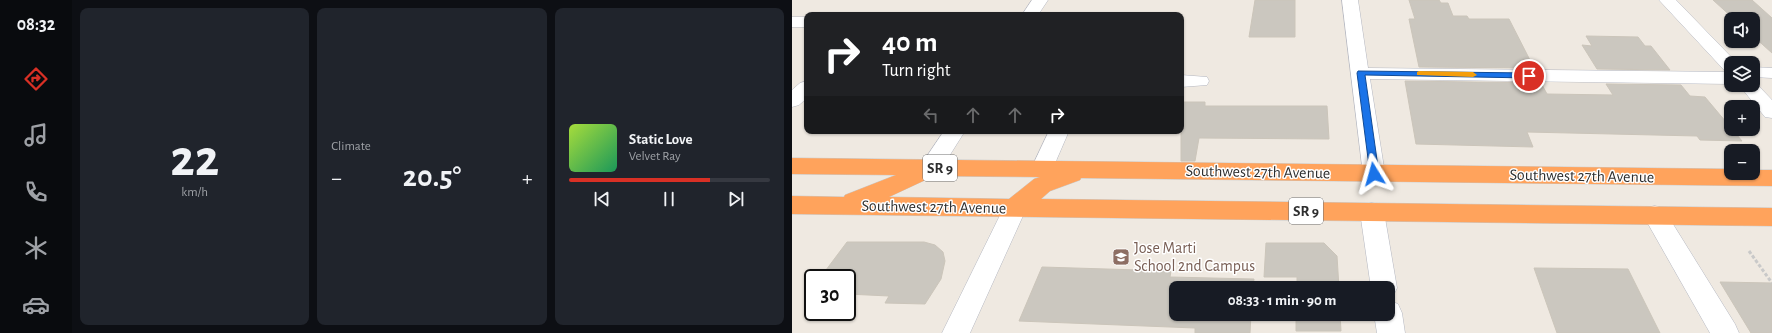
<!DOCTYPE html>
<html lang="en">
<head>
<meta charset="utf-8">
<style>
	body { margin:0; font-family:"Alegreya Sans",sans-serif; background:#20242c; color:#f1f3f6; height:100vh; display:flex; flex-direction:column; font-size:15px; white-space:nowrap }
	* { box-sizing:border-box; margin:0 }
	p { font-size:13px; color:#9ea1a6 }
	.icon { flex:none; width:22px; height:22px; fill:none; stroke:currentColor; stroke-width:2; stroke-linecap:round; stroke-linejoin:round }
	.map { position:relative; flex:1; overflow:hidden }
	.sheet { display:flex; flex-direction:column; gap:8px; padding:8px; background:#0d0f14; width:720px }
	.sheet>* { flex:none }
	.banner { position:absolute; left:12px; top:12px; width:380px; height:122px; border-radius:8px; box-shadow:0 1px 3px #0004; background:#202124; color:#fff; overflow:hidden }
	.controls { position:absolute; left:932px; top:12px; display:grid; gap:8px }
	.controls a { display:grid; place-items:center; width:36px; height:36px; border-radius:8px; background:#171b24; box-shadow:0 1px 3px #0004; font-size:20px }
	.speed { position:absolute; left:12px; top:269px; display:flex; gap:8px; font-size:20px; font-weight:700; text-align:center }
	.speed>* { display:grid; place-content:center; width:52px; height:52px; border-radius:50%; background:#171b24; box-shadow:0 1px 3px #0004; line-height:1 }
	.speed .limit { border:2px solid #111; border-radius:6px; background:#fff; color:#111 }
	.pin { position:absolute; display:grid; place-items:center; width:34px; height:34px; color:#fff; margin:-17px; border:2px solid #fff; border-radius:50%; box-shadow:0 1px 4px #0007 }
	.me { position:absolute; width:44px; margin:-22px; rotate:352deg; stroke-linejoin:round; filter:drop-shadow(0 0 3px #0008) }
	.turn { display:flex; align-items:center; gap:14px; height:84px; padding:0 12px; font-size:18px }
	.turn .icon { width:52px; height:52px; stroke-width:2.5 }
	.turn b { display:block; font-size:28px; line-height:34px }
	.lanes { display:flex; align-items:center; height:38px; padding:0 12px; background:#0003; justify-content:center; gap:20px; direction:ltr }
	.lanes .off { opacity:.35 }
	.big { font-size:30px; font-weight:600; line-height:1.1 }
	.sheet .tile { flex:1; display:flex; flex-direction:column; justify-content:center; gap:6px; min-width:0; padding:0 14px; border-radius:8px; background:#20242c }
	.sheet .dial { align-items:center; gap:0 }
	.dial b { font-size:52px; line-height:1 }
	.song { display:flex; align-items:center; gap:12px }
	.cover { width:48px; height:48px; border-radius:6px; background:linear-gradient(135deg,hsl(80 70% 55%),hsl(150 70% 35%)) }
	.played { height:4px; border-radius:2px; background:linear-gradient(90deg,#d93025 70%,#363941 70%) }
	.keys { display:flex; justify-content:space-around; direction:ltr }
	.heat { display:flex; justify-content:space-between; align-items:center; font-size:22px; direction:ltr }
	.sheet .tiles { flex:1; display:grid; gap:8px; grid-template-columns:repeat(3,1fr) }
	.trip { position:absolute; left:377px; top:281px; width:226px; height:40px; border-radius:8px; background:#171b24; box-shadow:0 1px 3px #0004; font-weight:600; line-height:40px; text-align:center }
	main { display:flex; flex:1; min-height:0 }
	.dock { display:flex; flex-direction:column; width:72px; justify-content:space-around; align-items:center; background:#090b0e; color:#9ea1a6 }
	.dock .icon { width:28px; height:28px }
	.dock .selected { color:#d93025 }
	.dock b { font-size:18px; color:#f1f3f6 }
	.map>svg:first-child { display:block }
	.building { fill:#cbc7bf; stroke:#cbc5ba }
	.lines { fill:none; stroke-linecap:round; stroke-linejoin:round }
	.minor-casing { stroke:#b4b7c1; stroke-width:1 }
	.highway-casing { stroke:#c9c9c9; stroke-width:1 }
	.path { stroke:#c9c9c9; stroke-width:3; stroke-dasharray:3.5 2; stroke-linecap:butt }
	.minor { fill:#fff; fill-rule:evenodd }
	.highway { fill:#ffa35c; fill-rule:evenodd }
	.route { fill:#1a73e8; stroke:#114b97 }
	.slow { fill:#f59e0b }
	.labels { text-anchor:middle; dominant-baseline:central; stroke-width:3; stroke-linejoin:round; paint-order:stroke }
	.shield { fill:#fff; stroke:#6d6d6d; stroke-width:1 }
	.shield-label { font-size:15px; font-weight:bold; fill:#2e2e2e }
	.street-label { font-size:16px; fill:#2e2e2e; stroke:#fff }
	.education-label { font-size:16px; fill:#785e54; stroke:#fff; text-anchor:start }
</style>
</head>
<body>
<main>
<nav class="dock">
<b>08:32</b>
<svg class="icon selected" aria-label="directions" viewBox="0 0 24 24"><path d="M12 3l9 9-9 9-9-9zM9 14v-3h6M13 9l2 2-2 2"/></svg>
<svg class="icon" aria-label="music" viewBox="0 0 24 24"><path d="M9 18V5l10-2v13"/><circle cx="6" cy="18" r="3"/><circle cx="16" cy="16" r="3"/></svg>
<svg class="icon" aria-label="phone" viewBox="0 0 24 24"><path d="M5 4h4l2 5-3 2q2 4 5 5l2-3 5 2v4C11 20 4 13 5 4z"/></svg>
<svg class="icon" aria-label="climate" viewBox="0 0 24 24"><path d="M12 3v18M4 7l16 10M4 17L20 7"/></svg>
<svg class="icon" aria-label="car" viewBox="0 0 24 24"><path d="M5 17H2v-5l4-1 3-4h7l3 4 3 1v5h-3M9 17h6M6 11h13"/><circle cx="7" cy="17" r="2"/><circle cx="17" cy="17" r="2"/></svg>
</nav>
<section class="sheet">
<div class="tiles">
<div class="tile dial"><b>22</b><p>km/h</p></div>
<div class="tile"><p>Climate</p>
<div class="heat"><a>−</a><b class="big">20.5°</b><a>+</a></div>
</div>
<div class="tile">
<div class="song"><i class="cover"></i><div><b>Static Love</b><p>Velvet Ray</p></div></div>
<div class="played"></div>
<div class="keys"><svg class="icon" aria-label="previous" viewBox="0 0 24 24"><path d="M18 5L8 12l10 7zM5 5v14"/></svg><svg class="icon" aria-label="pause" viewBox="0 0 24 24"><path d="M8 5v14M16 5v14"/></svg><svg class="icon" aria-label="next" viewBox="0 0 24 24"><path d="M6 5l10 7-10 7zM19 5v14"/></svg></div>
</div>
</div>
</section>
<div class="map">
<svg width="980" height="333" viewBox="0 0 980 333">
	<rect width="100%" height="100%" fill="#efe9e1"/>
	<g class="building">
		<polygon points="463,0 503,0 503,37 457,37"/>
		<polygon points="617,0 647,0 649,3 656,3 661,16 675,16 677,19 717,19 742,68 627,67 617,19 623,19"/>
		<polygon points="921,0 960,0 980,18 980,53 961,36 961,19 942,19"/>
		<polygon points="794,36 846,37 853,46 859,46 878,70 805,69 790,45 800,46"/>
		<polygon points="613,81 749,83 755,94 821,95 814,84 889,85 898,96 913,97 950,141 908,140 905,136 735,132 741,147 624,144"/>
		<polygon points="389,102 413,102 413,106 535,106 537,139 407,138 403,161 389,161"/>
		<polygon points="55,242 132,242 143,245 151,252 153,261 149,279 133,304 93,303 97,296 55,294 55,278 28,278"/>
		<polygon points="474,243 532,243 545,256 547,288 505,288 505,277 472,277"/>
		<polygon points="250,267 379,271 378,277 462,279 461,288 384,288 384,314 459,314 458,333 403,333 403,328 227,321"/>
		<polygon points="742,268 836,269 868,333 765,333"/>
		<polygon points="928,282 980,283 980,333 959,333"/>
		<polygon points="504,314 548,314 549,331 504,331"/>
	</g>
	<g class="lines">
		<g class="minor-casing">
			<g id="minor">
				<polygon points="240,0 256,0 246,15 230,15"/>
				<polygon points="550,0 566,0 576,68 939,72 933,71 867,0 884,0 945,63 939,63 939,84 578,79 593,174 590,180 582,182 574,180 571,174"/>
				<rect x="0" y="17" width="15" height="10"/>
				<polygon points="961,67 980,68 980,78 961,77"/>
				<polygon points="389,75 415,77 417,81 415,85 389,87"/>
				<polygon points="961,80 980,100 980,118 973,117 947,85 961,85"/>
				<polygon points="15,81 15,98 7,105 0,107 0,90 8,83"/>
				<polygon points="152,131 173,131 146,174 138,176 130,174 127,168"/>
				<polygon points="257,131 277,131 258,175 250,177 242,175 239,169"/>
				<polygon points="223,198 231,201 235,207 178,333 150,333 215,201"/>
				<polygon points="580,203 588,205 592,212 605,288 601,296 596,298 596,288 579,288 568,212 572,205"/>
				<polygon points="863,206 871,208 943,324 947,333 918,333 851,215 855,208"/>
				<polygon points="596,300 606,304 610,313 613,333 585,333 582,314 596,314"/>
			</g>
		</g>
		<g class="highway-casing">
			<path id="highway" d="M0,158L939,169V173H961V170H980V186L289,178L288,180L258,191L249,199L980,208V226L0,214V196L52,197L53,195L104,175L0,174ZM142,176L248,177L242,179L217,199L97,197Z"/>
		</g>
		<polyline class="path" points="957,251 980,283"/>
		<use href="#minor" class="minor"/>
		<use href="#highway" class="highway"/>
	</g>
	<polygon class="route" points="566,71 737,73 741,76 737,78 573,75 587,174 582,177 578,174 565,73"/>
	<polygon class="slow" points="627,71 681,72 685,75 681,77 625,75 625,72"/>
	<defs>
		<g id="school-square" transform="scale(0.9)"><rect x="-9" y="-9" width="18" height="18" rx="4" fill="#8d6e63" stroke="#fff"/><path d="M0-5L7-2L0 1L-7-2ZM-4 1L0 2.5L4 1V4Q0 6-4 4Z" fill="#fff"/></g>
	</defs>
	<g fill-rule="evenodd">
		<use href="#school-square" x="329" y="257"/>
	</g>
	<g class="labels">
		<g class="shield">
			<rect x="131" y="155" width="34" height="26" rx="3"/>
			<rect x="497" y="198" width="34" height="26" rx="3"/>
		</g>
		<g class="shield-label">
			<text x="148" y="168">SR 9</text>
			<text x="514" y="211">SR 9</text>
		</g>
		<g class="street-label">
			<text transform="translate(466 172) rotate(1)">Southwest 27th Avenue</text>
			<text transform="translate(790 176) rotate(1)">Southwest 27th Avenue</text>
			<text transform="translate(142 207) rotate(1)">Southwest 27th Avenue</text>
		</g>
		<g class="education-label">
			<text x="342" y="248">Jose Marti<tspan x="342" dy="18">School 2nd Campus</tspan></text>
		</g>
	</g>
</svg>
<div class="controls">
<a><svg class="icon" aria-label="sound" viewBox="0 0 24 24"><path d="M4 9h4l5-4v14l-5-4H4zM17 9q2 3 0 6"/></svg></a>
<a><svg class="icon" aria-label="layers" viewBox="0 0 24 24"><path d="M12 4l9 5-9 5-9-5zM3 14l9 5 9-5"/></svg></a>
<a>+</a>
<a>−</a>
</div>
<div class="speed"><div class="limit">30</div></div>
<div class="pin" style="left:737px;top:76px;background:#d93025"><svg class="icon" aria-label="arrive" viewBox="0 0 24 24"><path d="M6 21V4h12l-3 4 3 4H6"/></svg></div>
<svg class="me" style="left:582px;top:174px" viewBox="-20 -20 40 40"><path d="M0-17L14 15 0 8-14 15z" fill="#1a73e8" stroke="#fff" stroke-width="4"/></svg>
<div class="trip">08:33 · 1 min · 90 m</div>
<div class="banner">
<div class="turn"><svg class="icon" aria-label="right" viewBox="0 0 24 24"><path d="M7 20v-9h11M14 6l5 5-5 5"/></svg><div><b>40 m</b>Turn right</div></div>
<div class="lanes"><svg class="icon off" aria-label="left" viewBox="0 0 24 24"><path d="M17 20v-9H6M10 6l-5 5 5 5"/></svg><svg class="icon off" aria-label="ahead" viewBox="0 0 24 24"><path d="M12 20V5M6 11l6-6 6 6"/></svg><svg class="icon off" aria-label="ahead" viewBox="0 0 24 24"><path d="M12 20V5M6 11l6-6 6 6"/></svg><svg class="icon" aria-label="right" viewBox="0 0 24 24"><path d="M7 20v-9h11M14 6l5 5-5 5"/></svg></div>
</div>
</div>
</main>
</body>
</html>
